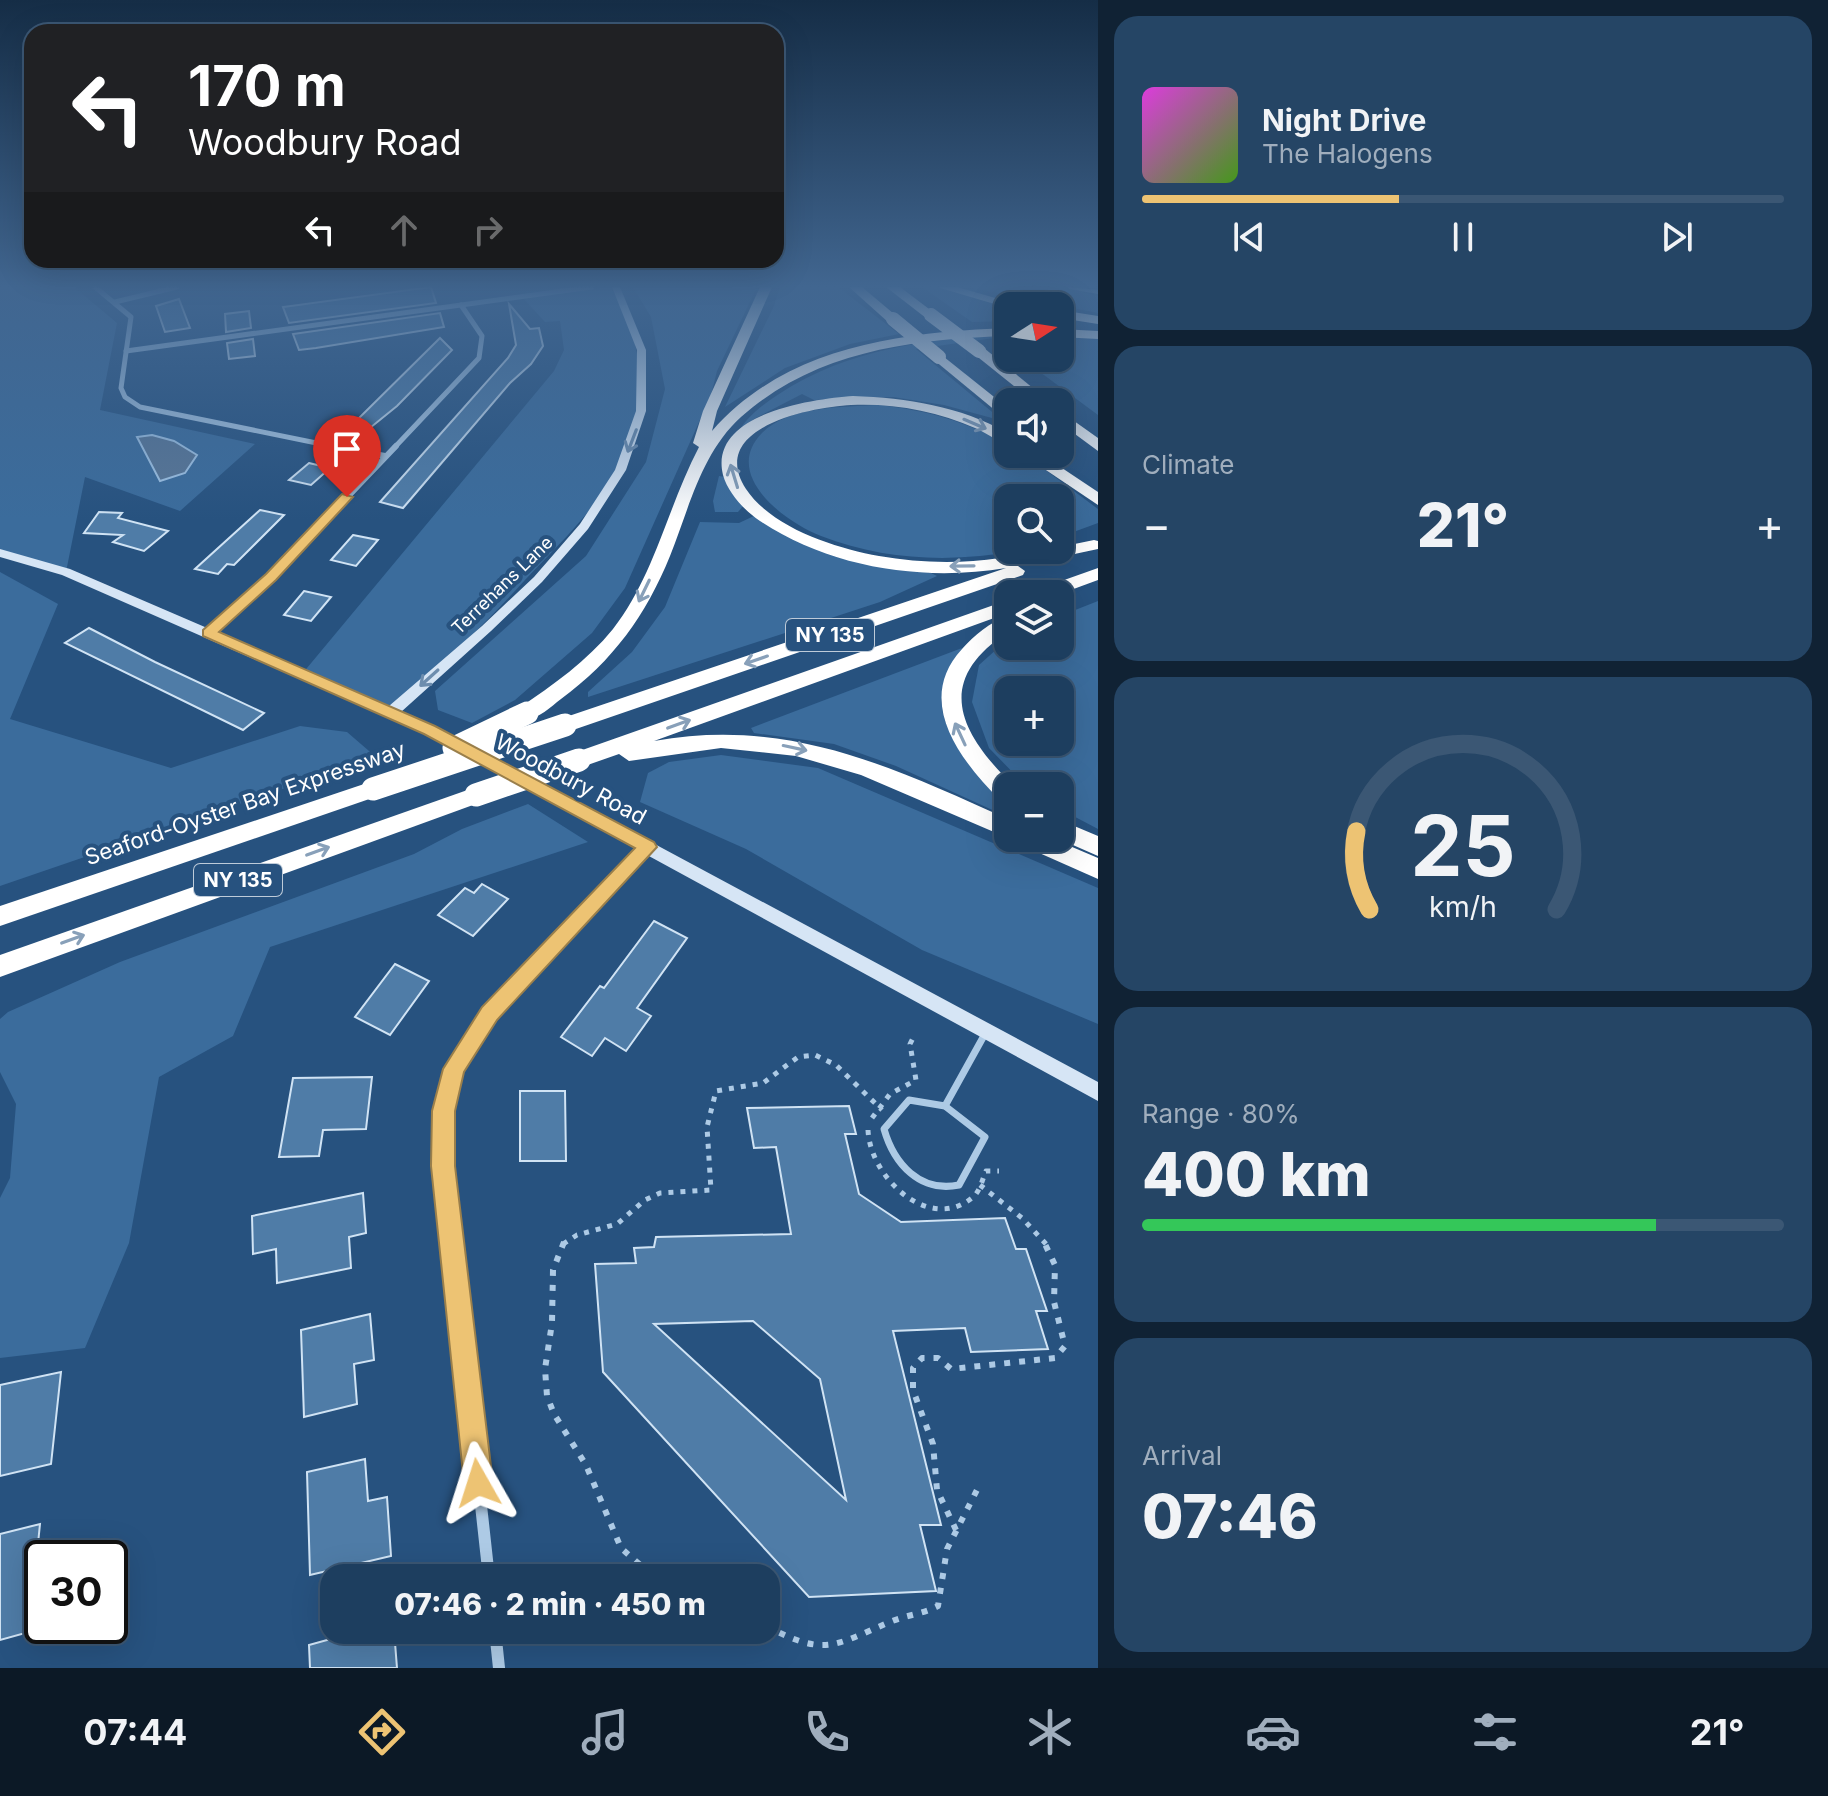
<!DOCTYPE html>
<html lang="en">
<head>
<meta charset="utf-8">
<style>
	body { margin:0; font-family:Inter,sans-serif; background:#254565; color:#f1f3f6; height:100vh; display:flex; flex-direction:column; font-size:30px; white-space:nowrap }
	* { box-sizing:border-box; margin:0 }
	p { font-size:26px; color:#a0aebd }
	.icon { flex:none; width:44px; height:44px; fill:none; stroke:currentColor; stroke-width:2; stroke-linecap:round; stroke-linejoin:round }
	.map { position:relative; flex:1; overflow:hidden }
	.sheet { display:flex; flex-direction:column; gap:16px; padding:16px; background:#102234; width:730px }
	.sheet>* { flex:none }
	.banner { position:absolute; left:24px; top:24px; width:760px; height:244px; border-radius:24px; box-shadow:0 8px 32px #0002,0 0 0 2px #3b5774; background:#202124; color:#fff; overflow:hidden }
	.needle { width:52px; rotate:78deg }
	.tools { position:absolute; left:994px; top:292px; display:grid; gap:16px }
	.tools a { display:grid; place-items:center; width:80px; height:80px; border-radius:16px; background:#1d3e5f; box-shadow:0 8px 32px #0002,0 0 0 2px #3b5774; font-size:40px }
	.speed { position:absolute; left:24px; top:1540px; display:flex; gap:16px; font-size:40px; font-weight:700; text-align:center }
	.speed>* { display:grid; place-content:center; width:104px; height:104px; border-radius:50%; background:#1d3e5f; box-shadow:0 8px 32px #0002,0 0 0 2px #3b5774; line-height:1 }
	.speed .limit { border:4px solid #111; border-radius:12px; background:#fff; color:#111 }
	.pin { position:absolute; display:grid; place-items:center; width:68px; height:68px; color:#fff; margin:-82px -34px; border-radius:50% 50% 50% 0; rotate:-45deg; box-shadow:0 0 8px #0007 }
	.pin .icon { rotate:45deg }
	.me { position:absolute; width:88px; margin:-44px; rotate:354deg; stroke-linejoin:round; filter:drop-shadow(0 0 6px #0008) }
	.turn { display:flex; align-items:center; gap:28px; height:168px; padding:0 32px; font-size:36px }
	.turn .icon { width:104px; height:104px; stroke-width:2.5 }
	.turn b { display:block; font-size:56px; line-height:68px }
	.lanes { display:flex; align-items:center; height:76px; padding:0 32px; background:#0003; justify-content:center; gap:40px; direction:ltr }
	.lanes .off { opacity:.35 }
	.big { font-size:60px; font-weight:800; line-height:1.1 }
	.sheet .widget { flex:1; display:flex; flex-direction:column; justify-content:center; gap:12px; min-width:0; padding:0 28px; border-radius:24px; background:#254565 }
	.sheet .dial { align-items:center; gap:0 }
	.dial svg { height:208px; overflow:visible; fill:none; stroke:#3b5774; stroke-width:7; stroke-linecap:round; text-anchor:middle }
	.dial text { fill:#f1f3f6; stroke:none }
	.song { display:flex; align-items:center; gap:24px }
	.cover { width:96px; height:96px; border-radius:12px; background:linear-gradient(135deg,hsl(300 70% 55%),hsl(100 70% 35%)) }
	.played { height:8px; border-radius:4px; background:linear-gradient(90deg,#edc373 40%,#3b5774 40%) }
	.keys { display:flex; justify-content:space-around; direction:ltr }
	.heat { display:flex; justify-content:space-between; align-items:center; font-size:44px; direction:ltr }
	.charge { height:12px; border-radius:6px; background:linear-gradient(90deg,#34c759 80%,#3b5774 0) }
	.trip { position:absolute; left:320px; top:1564px; width:460px; height:80px; border-radius:24px; background:#1d3e5f; box-shadow:0 8px 32px #0002,0 0 0 2px #3b5774; font-weight:800; line-height:80px; text-align:center }
	.tab-bar { display:flex; height:128px; justify-content:space-around; align-items:center; background:#0c1926; color:#a0aebd }
	.tab-bar .icon { width:56px; height:56px }
	.tab-bar .active { color:#edc373 }
	.tab-bar b { font-size:36px; color:#f1f3f6 }
	main { display:flex; flex:1; min-height:0 }
	.map>svg:first-child { display:block }
	.green { fill:#3b6c9c; fill-rule:evenodd }
	.water { fill:#597696; stroke:#a2c5e6; stroke-width:2 }
	.building { fill:#4f7ca7; stroke:#d0e3f4; stroke-width:2; fill-rule:evenodd }
	.lines { fill:none; stroke-linecap:round; stroke-linejoin:round }
	.path-far1 { stroke:#adcae5; stroke-width:5; stroke-dasharray:5 7; stroke-linecap:butt }
	.path { stroke:#adcae5; stroke-width:6; stroke-dasharray:6 9; stroke-linecap:butt }
	.service { stroke:#adcae5; stroke-width:7 }
	.minor-far4 { stroke:#adcae5; stroke-width:5 }
	.minor-far3 { stroke:#adcae5; stroke-width:6 }
	.minor-far2 { stroke:#adcae5; stroke-width:8 }
	.minor-far1 { stroke:#adcae5; stroke-width:10 }
	.minor { stroke:#adcae5; stroke-width:12 }
	.secondary { fill:#d6e5f5; fill-rule:evenodd }
	.motorway { fill:#fff; fill-rule:evenodd }
	.motorway-bridge-far1 { stroke:#fff; stroke-width:14 }
	.motorway-bridge { stroke:#fff; stroke-width:23 }
	.oneway { stroke:#88a0b9 }
	.oneway2 { stroke:#6d8dae }
	.route { fill:#edc373; stroke:#9a7f4b; stroke-width:2 }
	.labels { text-anchor:middle; dominant-baseline:central; stroke-width:8; stroke-linejoin:round; paint-order:stroke }
	.far-street-label { font-size:18px; fill:#fff; stroke:#27527f }
	.shield { fill:#27527f; stroke:#becbd9; stroke-width:2 }
	.shield-label { font-size:20px; font-weight:bold; fill:#fff }
	.street-label { font-size:22px; fill:#fff; stroke:#27527f }
</style>
</head>
<body>
<main>
<div class="map">
<svg width="1098" height="1668" viewBox="0 0 1098 1668">
	<rect width="100%" height="100%" fill="#27527f"/>
	<g class="green">
		<polygon points="0,287 74,287 117,323 100,410 255,444 180,511 85,477 66,572 0,553"/>
		<path d="M610,287C648,343 647,407 618,467C598,508 556,547 525,580C482,627 437,670 390,713L302,674L554,371L564,350L560,321L545,322L524,299Z"/>
		<polygon points="633,287 757,287 717,371 711,395 625,588 592,633 515,700 472,723 438,710 435,691 586,556 646,462 665,389 651,317"/>
		<polygon points="780,287 838,287 899,334 850,344 785,368 725,407 774,306"/>
		<polygon points="922,287 937,287 1008,306 1008,321 972,322"/>
		<polygon points="967,287 1061,287 1098,296 1098,313"/>
		<path d="M1008,334V349L994,338L916,349L1003,421L944,405L893,397L814,400L802,394L754,419L736,436C745,418 762,405 779,394C849,348 927,340 1008,334Z"/>
		<polygon points="1060,335 1098,337 1098,415 1021,358 1060,358"/>
		<path d="M879,405C930,411 962,421 1008,443V454H1024L1098,509V523L1060,537V498H1008V550H1021C955,563 885,561 821,536C785,522 721,475 762,433C788,406 844,407 879,405Z"/>
		<polygon points="719,476 731,478 743,506 738,512 715,512 713,501"/>
		<path d="M756,515C807,556 868,562 931,573L937,576L880,602L588,697V692L632,652L665,607L700,522L739,523Z"/>
		<polygon points="0,572 58,604 10,719 171,768 300,726 347,732 376,757 0,886"/>
		<path d="M1098,601V829L1060,809V786H1026L989,748L972,702L979,665L1008,639V646H1060V616ZM1060,690V742H1008V690Z"/>
		<path d="M962,648C956,661 947,675 943,689C933,730 978,769 1002,797L999,813L896,766L834,744L754,733L751,728Z"/>
		<polygon points="721,755 818,768 1098,888 1098,1024 922,950 746,849 640,802 648,773 669,762"/>
		<polygon points="528,804 588,842 270,947 233,1036 159,1077 129,1243 85,1348 0,1358 0,1198 10,1178 16,1104 0,1072 0,1019 8,1012 120,962 414,854 462,829"/>
	</g>
	<polygon class="water" points="152,435 174,441 197,455 185,473 160,481 137,437"/>
	<g class="building">
		<polygon points="431,287 436,303 289,323 283,307"/>
		<polygon points="179,299 190,328 165,332 156,306"/>
		<polygon points="509,304 530,329 539,328 543,346 531,364 510,383 403,508 380,502 508,358 516,345"/>
		<polygon points="249,311 251,328 226,332 225,314"/>
		<polygon points="440,313 444,327 316,348 299,350 293,334"/>
		<polygon points="440,338 452,350 397,406 365,432 355,422"/>
		<polygon points="253,339 255,356 229,359 227,343"/>
		<polygon points="309,463 330,468 311,485 289,480"/>
		<polygon points="260,510 284,515 234,565 227,564 218,574 195,569"/>
		<polygon points="99,512 122,513 118,518 168,531 144,551 113,542 123,535 84,533"/>
		<polygon points="353,535 378,540 356,566 331,560"/>
		<polygon points="304,591 331,597 311,621 284,615"/>
		<polygon points="89,628 155,662 264,713 243,730 65,643"/>
		<polygon points="482,884 508,899 473,936 438,915 465,888 474,893"/>
		<polygon points="654,921 687,938 637,1008 651,1016 626,1051 605,1038 592,1056 561,1037 600,986 604,988"/>
		<polygon points="395,964 429,981 390,1035 355,1017"/>
		<polygon points="372,1077 366,1129 323,1130 319,1156 279,1157 293,1078"/>
		<polygon points="520,1091 565,1091 566,1161 520,1161"/>
		<path d="M849,1106L856,1134H845L859,1194L901,1222L1005,1218L1016,1249H1026L1047,1311H1036L1048,1349L971,1352L965,1328L893,1331L941,1525H920L936,1591L809,1597L603,1372L595,1264L636,1263L634,1248L654,1247L656,1237L791,1234L776,1147L754,1148L747,1108ZM753,1321L820,1379L846,1500L654,1324Z"/>
		<polygon points="363,1193 366,1233 349,1237 351,1268 277,1283 276,1249 253,1254 252,1216"/>
		<polygon points="370,1314 374,1360 354,1364 357,1404 304,1417 301,1330"/>
		<polygon points="61,1372 51,1464 0,1476 0,1385"/>
		<polygon points="365,1459 368,1501 387,1497 391,1556 310,1575 307,1472"/>
		<polygon points="40,1524 29,1632 0,1640 0,1534"/>
		<polygon points="363,1630 394,1630 397,1668 310,1668 309,1645"/>
	</g>
	<g class="lines">
		<g class="path-far1">
			<polyline points="872,1118 890,1094 916,1080 910,1044 915,1034"/>
			<path d="M868,1130C870,1177 928,1233 972,1198C980,1192 982,1180 986,1171H999"/>
			<polyline points="980,1185 1022,1218 1046,1244"/>
			<polyline points="563,1244 577,1235 617,1224 645,1200 660,1193 711,1190 707,1127 716,1091 763,1083 798,1057 815,1055 836,1065 882,1110"/>
		</g>
		<g class="path">
			<polyline points="564,1242 553,1270 552,1323 545,1369 547,1396 554,1414 586,1465 621,1548 647,1571 666,1578"/>
			<polyline points="956,1530 937,1490 933,1444 913,1390 913,1368 922,1358 938,1358 951,1369 1055,1358 1065,1346 1054,1302 1055,1265 1044,1242"/>
			<path d="M766,1626C825,1657 833,1646 890,1622C906,1615 923,1614 938,1606L947,1549L980,1484"/>
		</g>
		<g class="service">
			<path d="M909,1100L945,1106L985,1137L959,1185C920,1193 894,1164 884,1129Z"/>
			<polyline points="945,1106 986,1032"/>
		</g>
		<g class="minor-far4">
			<polyline points="95,287 131,317 121,388 125,397 140,407 341,448"/>
			<polyline points="115,302 177,287"/>
			<polyline points="126,351 592,287"/>
			<polyline points="394,448 479,358 482,336 461,305"/>
		</g>
		<g class="minor-far3">
			<polyline points="331,446 385,456"/>
			<polyline points="209,633 271,577 396,446"/>
		</g>
		<polyline class="minor-far2" points="586,912 648,847"/>
		<path class="minor-far1" d="M452,1244C447,1201 437,1154 443,1110C455,1028 534,967 588,910"/>
		<g class="minor">
			<polyline points="452,1242 489,1578"/>
			<polyline points="495,1630 499,1668"/>
		</g>
		<g class="secondary">
			<polygon points="612,287 620,287 646,350 646,411 626,470 588,529 542,582 491,631 401,712 435,726 1098,1082 1098,1101 425,734 62,575 0,557 0,549 70,569 389,706 482,626 534,577 580,524 615,470 636,411 637,350"/>
			<polygon points="1068,287 1098,290 1098,294 1069,289"/>
		</g>
		<g class="motorway">
			<path d="M760,287H772L717,411L712,431C786,346 902,332 1008,328V336C913,339 815,351 741,417C701,453 689,509 670,556C646,615 613,661 561,699C549,708 535,723 519,718L516,713L519,708C553,685 587,661 613,629C654,577 668,506 699,447L693,443L703,411Z"/>
			<polygon points="849,287 862,287 900,319 888,322"/>
			<polygon points="886,287 900,287 937,315 926,318"/>
			<polygon points="937,287 957,287 1023,306 1008,308"/>
			<polygon points="1060,310 1098,316 1098,324 1060,318"/>
			<polygon points="1060,329 1098,331 1098,339 1060,337"/>
			<polygon points="979,347 984,348 1050,402 1034,402 974,354 972,351"/>
			<polygon points="939,353 1008,408 1008,421 934,360 934,354"/>
			<path d="M853,396C908,398 959,406 1008,433V444C996,441 987,433 975,428C937,411 893,403 851,405C812,407 706,427 746,489C772,528 835,548 879,556C919,563 960,564 1000,558C1020,556 1039,550 1060,550V547L1094,540L1098,541V549L1018,566L1025,571L1023,575L573,730H557L554,725L557,720L1006,568C924,582 830,568 760,521C745,511 728,493 723,475C708,413 813,399 853,396Z"/>
			<polygon points="1060,411 1098,438 1098,451 1060,423"/>
			<polygon points="1022,454 1041,454 1098,492 1098,505"/>
			<polygon points="1098,568 1098,580 1060,594 1034,594 1036,590"/>
			<path d="M1008,600V613L654,741C787,717 890,766 1008,819V838L861,775L796,756L721,748L629,761L619,754L579,768L571,766L568,760L571,754Z"/>
			<path d="M1008,617V632C933,681 959,733 1014,786H1008V802L1000,800C960,760 914,701 962,649C974,636 990,621 1008,617Z"/>
			<polygon points="373,781 381,783 385,789 381,795 0,926 0,906"/>
			<polygon points="476,787 484,789 488,795 484,801 0,977 0,955"/>
			<polygon points="1060,820 1098,836 1098,856 1057,838 1060,838"/>
			<polygon points="1016,838 1051,838 1098,858 1098,879 1019,844"/>
		</g>
		<g class="motorway-bridge-far1">
			<polyline points="931,315 979,351"/>
			<polyline points="893,319 939,357"/>
		</g>
		<g class="motorway-bridge">
			<polyline points="454,748 527,713"/>
			<polyline points="373,789 565,725"/>
			<polyline points="476,795 579,760"/>
		</g>
	</g>
	<defs><path id="oneway-shaft" d="M-6 0H5M1.5-3L5.5 0L1.5 3" fill="none" stroke-width="1.6" stroke-linecap="round" stroke-linejoin="round" transform="scale(2)"/></defs>
	<g class="oneway">
		<use href="#oneway-shaft" transform="translate(975 424) rotate(23)"/>
		<use href="#oneway-shaft" transform="translate(734 476) rotate(-107)"/>
		<use href="#oneway-shaft" transform="translate(962 566) rotate(179)"/>
		<use href="#oneway-shaft" transform="translate(644 591) rotate(116)"/>
		<use href="#oneway-shaft" transform="translate(756 660) rotate(161)"/>
		<use href="#oneway-shaft" transform="translate(679 724) rotate(-20)"/>
		<use href="#oneway-shaft" transform="translate(960 734) rotate(-115)"/>
		<use href="#oneway-shaft" transform="translate(795 748) rotate(12)"/>
		<use href="#oneway-shaft" transform="translate(318 851) rotate(-20)"/>
		<use href="#oneway-shaft" transform="translate(73 939) rotate(-20)"/>
	</g>
	<g class="oneway2">
		<use href="#oneway-shaft" transform="translate(632 441) rotate(111)"/>
		<use href="#oneway-shaft" transform="translate(429 678) rotate(138)"/>
	</g>
	<linearGradient id="sky" x2="0" y2="1"><stop stop-color="#152d46"/><stop offset="0.55" stop-color="#416690"/><stop offset="1" stop-color="#416690" stop-opacity="0"/></linearGradient>
	<rect width="1098" height="520" fill="url(#sky)"/>
	<polygon class="route" points="342,494 353,497 276,580 219,632 435,726 654,842 657,847 497,1020 464,1072 455,1111 455,1166 493,1483 489,1493 478,1497 468,1493 464,1483 431,1166 432,1111 443,1069 482,1007 635,848 424,734 203,636 203,630 266,574"/>
	<g class="labels">
		<g class="far-street-label">
			<text transform="translate(502 585) rotate(-44)">Terrehans Lane</text>
		</g>
		<g class="shield">
			<rect x="786" y="619" width="88" height="32" rx="6"/>
			<rect x="194" y="864" width="88" height="32" rx="6"/>
		</g>
		<g class="shield-label">
			<text x="830" y="635">NY 135</text>
			<text x="238" y="880">NY 135</text>
		</g>
		<g class="street-label">
			<text transform="translate(571 779) rotate(28)">Woodbury Road</text>
			<text transform="translate(245 803) rotate(-19)">Seaford-Oyster Bay Expressway</text>
		</g>
	</g>
</svg>
<div class="tools">
<a><svg class="needle" viewBox="-14 -14 28 28"><path d="M0-13l5 13h-10z" fill="#e53935"/><path d="M0 13l5-13h-10z" fill="#a0aebd"/></svg></a>
<a><svg class="icon" aria-label="sound" viewBox="0 0 24 24"><path d="M4 9h4l5-4v14l-5-4H4zM17 9q2 3 0 6"/></svg></a>
<a><svg class="icon" aria-label="search" viewBox="0 0 24 24"><circle cx="10" cy="10" r="6"/><path d="M15 15l6 6"/></svg></a>
<a><svg class="icon" aria-label="layers" viewBox="0 0 24 24"><path d="M12 4l9 5-9 5-9-5zM3 14l9 5 9-5"/></svg></a>
<a>+</a>
<a>−</a>
</div>
<div class="speed"><div class="limit">30</div></div>
<div class="pin" style="left:347px;top:497px;background:#d93025"><svg class="icon" aria-label="arrive" viewBox="0 0 24 24"><path d="M6 21V4h12l-3 4 3 4H6"/></svg></div>
<svg class="me" style="left:478px;top:1483px" viewBox="-20 -20 40 40"><path d="M0-17L14 15 0 8-14 15z" fill="#edc373" stroke="#fff" stroke-width="4"/></svg>
<div class="trip">07:46 · 2 min · 450 m</div>
<div class="banner">
<div class="turn"><svg class="icon" aria-label="left" viewBox="0 0 24 24"><path d="M17 20v-9H6M10 6l-5 5 5 5"/></svg><div><b>170 m</b>Woodbury Road</div></div>
<div class="lanes"><svg class="icon" aria-label="left" viewBox="0 0 24 24"><path d="M17 20v-9H6M10 6l-5 5 5 5"/></svg><svg class="icon off" aria-label="ahead" viewBox="0 0 24 24"><path d="M12 20V5M6 11l6-6 6 6"/></svg><svg class="icon off" aria-label="right" viewBox="0 0 24 24"><path d="M7 20v-9h11M14 6l5 5-5 5"/></svg></div>
</div>
</div>
<section class="sheet">
<div class="widget">
<div class="song"><i class="cover"></i><div><b>Night Drive</b><p>The Halogens</p></div></div>
<div class="played"></div>
<div class="keys"><svg class="icon" aria-label="previous" viewBox="0 0 24 24"><path d="M18 5L8 12l10 7zM5 5v14"/></svg><svg class="icon" aria-label="pause" viewBox="0 0 24 24"><path d="M8 5v14M16 5v14"/></svg><svg class="icon" aria-label="next" viewBox="0 0 24 24"><path d="M6 5l10 7-10 7zM19 5v14"/></svg></div>
</div>
<div class="widget"><p>Climate</p>
<div class="heat"><a>−</a><b class="big">21°</b><a>+</a></div>
</div>
<div class="widget dial"><svg viewBox="0 0 100 80">
<path d="M14 69A42 42 0 1 1 86 69"/>
<path d="M14 69A42 42 0 0 1 9 39" stroke="#edc373"/>
<text x="50" y="56" font-size="32" font-weight="700">25</text>
<text x="50" y="72" font-size="11">km/h</text>
</svg></div>
<div class="widget"><p>Range · 80%</p><b class="big">400 km</b><div class="charge"></div></div>
<div class="widget"><p>Arrival</p><b class="big">07:46</b></div>
</section>
</main>
<nav class="tab-bar">
<b>07:44</b>
<svg class="icon active" aria-label="directions" viewBox="0 0 24 24"><path d="M12 3l9 9-9 9-9-9zM9 14v-3h6M13 9l2 2-2 2"/></svg>
<svg class="icon" aria-label="music" viewBox="0 0 24 24"><path d="M9 18V5l10-2v13"/><circle cx="6" cy="18" r="3"/><circle cx="16" cy="16" r="3"/></svg>
<svg class="icon" aria-label="phone" viewBox="0 0 24 24"><path d="M5 4h4l2 5-3 2q2 4 5 5l2-3 5 2v4C11 20 4 13 5 4z"/></svg>
<svg class="icon" aria-label="climate" viewBox="0 0 24 24"><path d="M12 3v18M4 7l16 10M4 17L20 7"/></svg>
<svg class="icon" aria-label="car" viewBox="0 0 24 24"><path d="M5 17H2v-5l4-1 3-4h7l3 4 3 1v5h-3M9 17h6M6 11h13"/><circle cx="7" cy="17" r="2"/><circle cx="17" cy="17" r="2"/></svg>
<svg class="icon" aria-label="filters" viewBox="0 0 24 24"><path d="M4 7h16M4 17h16"/><circle cx="9" cy="7" r="2"/><circle cx="15" cy="17" r="2"/></svg>
<b>21°</b>
</nav>
</body>
</html>
